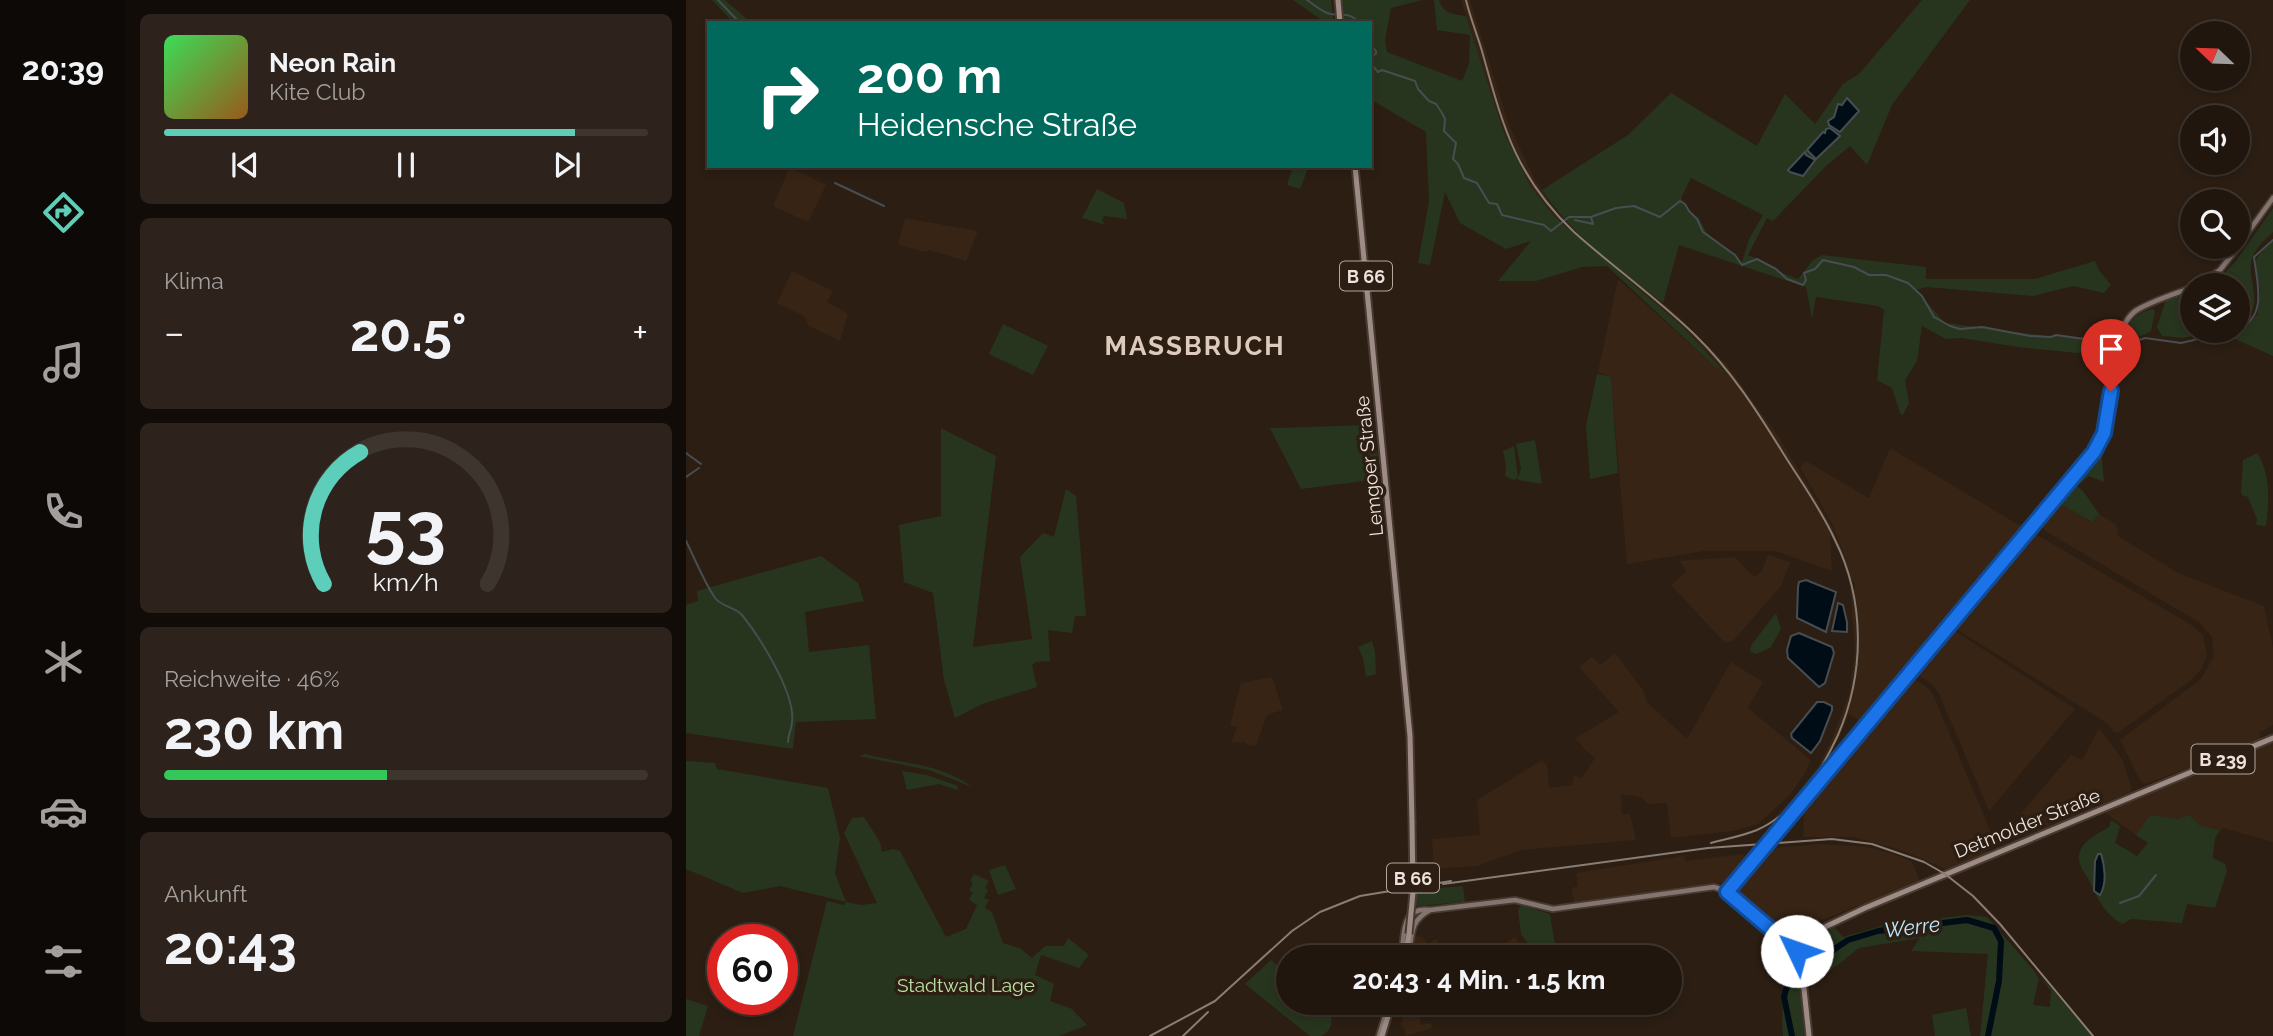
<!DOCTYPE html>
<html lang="de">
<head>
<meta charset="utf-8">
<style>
	body { margin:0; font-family:Raleway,sans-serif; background:#2d231c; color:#f1f3f6; height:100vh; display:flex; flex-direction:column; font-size:26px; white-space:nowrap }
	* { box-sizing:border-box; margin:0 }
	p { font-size:23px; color:#a29f9e }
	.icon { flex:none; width:38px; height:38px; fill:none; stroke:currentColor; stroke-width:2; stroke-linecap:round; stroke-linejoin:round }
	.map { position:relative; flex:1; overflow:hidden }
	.details { display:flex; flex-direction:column; gap:14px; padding:14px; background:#120c08; width:560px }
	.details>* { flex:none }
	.guide { position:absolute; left:21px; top:21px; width:665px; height:147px; border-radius:0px; box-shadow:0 4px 10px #0003,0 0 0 2px #3e352e; background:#00695c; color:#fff; overflow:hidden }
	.needle { width:46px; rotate:293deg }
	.tools { position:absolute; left:1494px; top:21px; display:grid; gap:14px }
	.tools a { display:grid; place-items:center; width:70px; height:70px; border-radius:50%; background:#21160e; box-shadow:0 4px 10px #0003,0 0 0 2px #3e352e; font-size:35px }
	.speed { position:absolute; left:21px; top:924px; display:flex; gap:14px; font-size:35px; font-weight:700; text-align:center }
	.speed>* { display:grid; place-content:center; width:91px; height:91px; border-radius:50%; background:#21160e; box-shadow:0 4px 10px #0003,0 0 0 2px #3e352e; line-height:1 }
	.speed .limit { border:10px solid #d22; background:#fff; color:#111 }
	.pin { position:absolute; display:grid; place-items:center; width:60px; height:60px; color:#fff; margin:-72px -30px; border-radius:50% 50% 50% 0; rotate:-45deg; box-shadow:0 0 7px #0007 }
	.pin .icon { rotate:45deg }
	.me { position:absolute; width:77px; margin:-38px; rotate:312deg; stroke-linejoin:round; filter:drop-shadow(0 0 5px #0008) }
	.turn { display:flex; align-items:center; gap:24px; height:147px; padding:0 35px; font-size:32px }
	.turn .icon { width:91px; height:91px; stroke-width:2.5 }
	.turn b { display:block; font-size:49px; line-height:60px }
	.big { font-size:52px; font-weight:700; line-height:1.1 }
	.details .widget { flex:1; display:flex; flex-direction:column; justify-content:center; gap:10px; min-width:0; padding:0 24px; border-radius:10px; background:#2d231c }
	.details .dial { align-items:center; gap:0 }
	.dial svg { height:182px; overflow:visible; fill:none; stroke:#3e352e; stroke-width:7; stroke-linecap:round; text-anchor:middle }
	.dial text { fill:#f1f3f6; stroke:none }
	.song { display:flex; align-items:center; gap:21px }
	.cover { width:84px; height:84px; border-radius:10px; background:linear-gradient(135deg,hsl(130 70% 55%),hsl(30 70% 35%)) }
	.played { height:7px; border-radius:4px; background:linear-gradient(90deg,#5cceba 85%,#3e352e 85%) }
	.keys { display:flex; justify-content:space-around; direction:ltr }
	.heat { display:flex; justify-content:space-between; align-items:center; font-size:38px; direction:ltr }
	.charge { height:10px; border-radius:5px; background:linear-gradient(90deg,#34c759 46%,#3e352e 0) }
	.trip { position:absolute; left:590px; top:945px; width:406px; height:70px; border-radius:35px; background:#21160e; box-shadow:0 4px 10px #0003,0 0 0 2px #3e352e; font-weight:700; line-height:70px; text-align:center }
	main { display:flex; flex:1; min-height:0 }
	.menu { display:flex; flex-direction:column; width:126px; justify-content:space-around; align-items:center; background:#0d0906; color:#a29f9e }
	.menu .icon { width:49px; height:49px }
	.menu .selected { color:#5cceba }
	.menu b { font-size:32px; color:#f1f3f6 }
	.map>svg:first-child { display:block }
	.built { fill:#372415 }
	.green { fill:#27351e; fill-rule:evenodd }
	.water { fill:#000d16; stroke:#474d51; stroke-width:2 }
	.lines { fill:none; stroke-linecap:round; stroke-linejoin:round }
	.stream { stroke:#474d51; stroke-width:2 }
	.river { stroke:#000d16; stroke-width:6 }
	.secondary-casing { stroke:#473a2f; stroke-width:8 }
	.primary-casing { stroke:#473a2f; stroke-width:9 }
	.secondary { stroke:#837470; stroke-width:4.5 }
	.primary { stroke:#9e8b86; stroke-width:5 }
	.rail { stroke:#897d74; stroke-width:2 }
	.primary-bridge-casing { stroke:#473a2f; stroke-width:9; stroke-linecap:butt }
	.primary-bridge { stroke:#9e8b86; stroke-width:5 }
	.route-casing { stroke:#114b97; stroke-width:18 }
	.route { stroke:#1a73e8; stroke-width:12 }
	.labels { text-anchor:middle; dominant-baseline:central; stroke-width:7; stroke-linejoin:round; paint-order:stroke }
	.shield { fill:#2c1e13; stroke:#b3a8a0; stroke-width:2 }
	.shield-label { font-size:18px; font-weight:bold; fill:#ede3dc }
	.street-label { font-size:19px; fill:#ede3dc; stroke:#2c1e13 }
	.park-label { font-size:19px; fill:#bbe2a4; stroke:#2c1e13 }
	.water-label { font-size:21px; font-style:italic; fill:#bcebff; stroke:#2c1e13 }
	.district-label { font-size:26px; font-weight:bold; letter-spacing:2px; fill:#ddcabc; stroke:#2c1e13 }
</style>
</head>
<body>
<main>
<nav class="menu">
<b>20:39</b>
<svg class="icon selected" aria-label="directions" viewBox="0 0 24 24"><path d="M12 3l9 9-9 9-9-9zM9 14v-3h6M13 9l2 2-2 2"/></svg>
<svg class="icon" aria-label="music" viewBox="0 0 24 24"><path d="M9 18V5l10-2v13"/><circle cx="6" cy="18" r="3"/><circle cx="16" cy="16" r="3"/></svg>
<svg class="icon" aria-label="phone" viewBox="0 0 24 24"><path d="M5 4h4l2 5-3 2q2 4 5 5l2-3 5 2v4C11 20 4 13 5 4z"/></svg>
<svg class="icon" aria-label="climate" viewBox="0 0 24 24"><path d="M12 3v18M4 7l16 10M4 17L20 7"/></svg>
<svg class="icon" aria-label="car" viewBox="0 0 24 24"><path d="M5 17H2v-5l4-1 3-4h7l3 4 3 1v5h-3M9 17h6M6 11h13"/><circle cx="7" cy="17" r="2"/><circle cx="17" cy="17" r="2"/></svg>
<svg class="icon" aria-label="filters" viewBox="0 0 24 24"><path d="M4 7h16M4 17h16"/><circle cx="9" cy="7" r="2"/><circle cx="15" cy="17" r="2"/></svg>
</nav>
<section class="details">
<div class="widget">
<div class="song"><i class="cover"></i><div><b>Neon Rain</b><p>Kite Club</p></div></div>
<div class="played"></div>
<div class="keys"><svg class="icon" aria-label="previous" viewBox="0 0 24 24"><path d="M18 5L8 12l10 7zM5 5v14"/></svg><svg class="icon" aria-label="pause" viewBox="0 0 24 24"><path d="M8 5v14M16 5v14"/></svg><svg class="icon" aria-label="next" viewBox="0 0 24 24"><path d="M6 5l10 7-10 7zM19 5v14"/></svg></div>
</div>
<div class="widget"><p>Klima</p>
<div class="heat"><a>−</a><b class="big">20.5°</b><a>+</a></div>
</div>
<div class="widget dial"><svg viewBox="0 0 100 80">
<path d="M14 69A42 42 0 1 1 86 69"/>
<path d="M14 69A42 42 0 0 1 30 11" stroke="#5cceba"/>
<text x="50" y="56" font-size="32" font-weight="700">53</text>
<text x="50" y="72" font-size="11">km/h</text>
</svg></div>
<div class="widget"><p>Reichweite · 46%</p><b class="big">230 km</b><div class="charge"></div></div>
<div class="widget"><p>Ankunft</p><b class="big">20:43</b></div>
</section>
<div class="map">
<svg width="1587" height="1036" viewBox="0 0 1587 1036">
	<rect width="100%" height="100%" fill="#2c1e13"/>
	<g class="built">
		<polygon points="775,0 784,0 823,125 848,178 871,213 887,229 991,315 1040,364 1092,436 1127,494 1146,527 1163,567 1147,526 1114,467 1120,461 1183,498 1204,448 1338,528 1265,616 1264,622 1178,723 1163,714 1152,740 1128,781 1114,799 1092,820 1089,817 1108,798 1133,765 1145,741 1163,695 1169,650 1164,588 1169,589 1168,582 1162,579 1158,563 1144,534 1146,571 1089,551 1018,551 941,564 925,378 912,372 932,279 1026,364 1038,371 997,327 868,216 843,184 817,130"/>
		<polygon points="104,167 140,185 122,222 87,206"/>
		<polygon points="219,218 292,231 280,261 243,250 239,252 212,245"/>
		<polygon points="106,271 147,291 141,302 162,314 154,341 123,326 118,316 91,303"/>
		<polygon points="1371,502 1405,522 1413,514 1430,524 1432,536 1492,573 1578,606 1587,648 1587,725 1573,733 1575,739 1460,784 1455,782 1434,740 1515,679 1528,656 1526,637 1514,623 1358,530 1355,521"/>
		<polygon points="1351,535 1504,624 1517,635 1521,655 1516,668 1505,680 1433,732 1428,732 1421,723 1267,627 1342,537"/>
		<polygon points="1082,555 1104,562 1095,586 1047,641 1039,643 985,585 1001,571 993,561 1049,557 1068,577 1076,571"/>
		<polygon points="1266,629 1389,709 1303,811 1253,694 1247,685 1231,674 1231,671"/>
		<polygon points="929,653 957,690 961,702 1001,739 1045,662 1077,682 1062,708 1125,760 1119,773 1104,795 1072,824 1047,831 985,838 981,803 962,804 955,797 935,794 936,815 944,813 950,840 835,850 791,866 748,869 746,839 794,835 791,800 822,781 856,760 861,765 863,788 886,785 888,775 895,779 909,758 899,750 890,738 933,712 893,667 906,657 914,665"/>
		<polygon points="586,677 597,710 581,715 570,746 561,745 560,742 545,743 551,727 544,725 555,683"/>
		<polygon points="1229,679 1243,689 1248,697 1307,837 1301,852 1260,869 1215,850 1167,837 1117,837 1118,807 1223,680"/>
		<polygon points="1413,728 1436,759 1446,789 1444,792 1339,836 1332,817 1385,755 1396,760"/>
		<polygon points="1587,739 1587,842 1537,828 1534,830 1514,826 1504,815 1491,819 1465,815 1450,835 1418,812"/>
		<polygon points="1137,844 1182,847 1210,855 1226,862 1234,881 1141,918 1106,936 1051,892 1050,888 1083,848"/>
		<polygon points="1057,854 1061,860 1045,882 888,903 886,888 892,886 890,873 998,856 1000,861"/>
		<polygon points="729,936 737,937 742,944 750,939 762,957 724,957"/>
		<polygon points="829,937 842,957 801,957 800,956"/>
		<polygon points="732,1011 735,1025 745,1023 746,1028 720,1036 718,1027 715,1026 717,1015"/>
	</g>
	<g class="green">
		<polygon points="26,0 39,0 61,19 76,23 48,23"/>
		<polygon points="607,0 645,0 648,23 640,23"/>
		<path d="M655,0H736L705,8L699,40L701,52L776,81L783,64L784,35L751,30L748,0H753C758,14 766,14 780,16L817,130L843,184L868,216L997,327L1041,375L1026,364L921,266L896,267L850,281H812L845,241L820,249L774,223L759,192L744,265L732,263L743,201L740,132L684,99V23H657Z"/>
		<path d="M1236,0H1284L1206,105L1181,165L1164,146L1140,166L1087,221L1081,218L1062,255C1082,262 1092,273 1112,279L1127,260L1136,255L1240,267V279H1349L1409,261L1413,270L1425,285L1418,293L1387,286L1347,296L1240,287L1230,290L1259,323L1362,336L1428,338L1425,354L1414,350L1392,353L1332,347L1276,338L1260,339L1236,326L1231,361L1219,380L1223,403L1217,415L1214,413L1206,388L1191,380L1198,310L1192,306L1130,297L1126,319L1120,287L993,245L977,303C934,269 887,237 856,190L942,135L985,93L1071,146L1099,94L1129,124L1157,84L1173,74ZM1005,178L1077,215L1063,239L1056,262L1020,232L1013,218L1004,212L995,198Z"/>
		<polygon points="607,166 623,166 614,189 601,185"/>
		<polygon points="411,189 438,203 441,219 418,216 416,221 420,225 396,218"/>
		<path d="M1587,208V232C1578,241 1566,250 1565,264C1563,287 1580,309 1552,324V285H1527L1550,261Z"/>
		<polygon points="1587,240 1587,356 1547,338 1571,315 1574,292 1569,262 1573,255"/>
		<polygon points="1507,293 1507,331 1531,331 1497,338 1476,336 1471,327 1480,300"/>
		<path d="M1467,309L1469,312L1465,331L1449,339L1438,338C1440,324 1453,311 1467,309Z"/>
		<polygon points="317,324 362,346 347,375 303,354"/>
		<polygon points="911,374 925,377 932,473 904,479 900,426"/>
		<polygon points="688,425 694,479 615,489 584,428"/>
		<polygon points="255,428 310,456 287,647 346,639 334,557 357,533 368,537 380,489 390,496 400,616 389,616 386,633 362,630 364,661 350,662 346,665 351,687 296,704 269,718 258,680 247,593 218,582 213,525 255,516"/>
		<polygon points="849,440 856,484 832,480 832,478 828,480 819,476 820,465 817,451 828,446 832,478 835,469 830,444"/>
		<polygon points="1415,449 1418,482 1403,476 1395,483 1389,479"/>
		<path d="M1571,453C1585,475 1583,501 1580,526L1570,525L1571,519L1562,497L1556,495L1555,492L1557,460Z"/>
		<polygon points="1386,482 1397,491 1413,514 1406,522 1371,502"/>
		<polygon points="135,556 172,583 178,601 119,612 123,652 183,645 190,719 110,722 107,749 0,733 0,605 12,601 11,591"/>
		<polygon points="1090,613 1095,629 1085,647 1071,654 1065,652 1064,649 1066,644"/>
		<polygon points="686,641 689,652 690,674 680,677 677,658 672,647"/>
		<path d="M179,754C216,764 255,763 286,787L243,770L173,756Z"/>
		<polygon points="0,761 29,763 31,769 142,788 154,838 149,873 160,902 175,905 191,903 158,833 166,818 178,817 194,842 196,852 207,849 214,851 260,937 280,929 291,905 283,900 287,893 283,890 287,883 284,881 288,874 303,881 299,888 302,890 298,898 303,900 299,908 306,912 317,943 335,949 346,958 359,946 378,946 382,938 403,955 393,968 355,955 349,975 368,984 364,1001 386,1009 401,1025 373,1036 107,1036 141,901 158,905 160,902 94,886 57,893 0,869"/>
		<polygon points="216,771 241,775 272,786 271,790 253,784 221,790"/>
		<path d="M1464,815L1491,819L1504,815L1514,826L1534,830L1529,838L1527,858L1539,864L1541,871L1529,908L1501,904L1496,923L1445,919L1437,924C1420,916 1411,898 1404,882C1400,874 1392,866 1393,857C1394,841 1412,834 1423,827L1425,820L1434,826L1429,843L1451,856L1462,843L1450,835Z"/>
		<polygon points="319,865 330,889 312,895 303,870"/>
		<polygon points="777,886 779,902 730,906 730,890"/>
		<polygon points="835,905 864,914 869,945 866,957 852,957 835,934 832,910"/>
		<path d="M1281,915L1301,917L1349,972L1353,978L1347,1005L1364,1007L1365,991L1353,974L1406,1036H1294L1302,954L1225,951L1234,938L1173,948L1126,985L1123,982C1119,970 1112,958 1118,946L1148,927L1157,937L1202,924Z"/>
		<path d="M585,960L602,974V1003H638C648,1012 649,1030 635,1036C631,1036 627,1036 624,1036L559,984Z"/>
		<path d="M1100,961C1118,971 1116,1017 1118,1036H1097C1094,1013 1101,981 1093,962Z"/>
		<polygon points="0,999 22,1006 13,1036 0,1036"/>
		<polygon points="1280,1008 1285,1036 1249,1036 1246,1015"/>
	</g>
	<g class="water">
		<polygon points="1161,98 1173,111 1154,132 1143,125 1142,121 1148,117 1152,104 1156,105"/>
		<polygon points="1144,128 1154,136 1130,159 1121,150 1137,132 1139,133 1140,129"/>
		<polygon points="1119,152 1120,155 1129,160 1117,176 1104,172 1102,170"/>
		<polygon points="1120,580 1150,592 1140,632 1111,618 1112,587 1113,582"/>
		<polygon points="1152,603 1157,605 1161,622 1161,632 1146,631"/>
		<polygon points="1113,633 1146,647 1148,653 1139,683 1133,687 1102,658 1101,650 1105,636"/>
		<polygon points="1131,702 1138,702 1146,706 1146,710 1134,741 1125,753 1106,738 1105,734"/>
		<path d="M1412,854H1415C1419,866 1421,884 1414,895L1408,891L1409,861Z"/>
	</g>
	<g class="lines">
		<g class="stream">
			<polyline points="32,0 54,23"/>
			<path d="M621,0C627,4 634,10 641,13C655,18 659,9 674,23"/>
			<polyline points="684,45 690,51 690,54 684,56"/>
			<polyline points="684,63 692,72 696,70 729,81 732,89 743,101 750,104 756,113 759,119 758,131 770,143 767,159 772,164 778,178 791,183 803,203 811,204 816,215 858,225 865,231 883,217 905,217 930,208 948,206 974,217 994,201 999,204 1003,211 1011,219 1017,232 1049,255 1056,265 1071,259 1090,269 1101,279 1117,285 1120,280 1118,273 1129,269 1137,260 1168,267 1183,275 1200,275 1222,283 1236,296 1248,317 1264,326 1274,329 1296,327 1344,336 1365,337 1370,335 1398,339 1447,342 1459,338 1495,343 1547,331"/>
			<polyline points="149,183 198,206"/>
			<polyline points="889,220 907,224 905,217"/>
			<path d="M1552,329C1582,317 1571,282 1568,257L1587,240"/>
			<polyline points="0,453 15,464"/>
			<polyline points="0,477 13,468"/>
			<path d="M0,541C10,561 17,580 29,598C36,607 49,607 56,615C73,636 110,694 106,722C106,729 102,734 102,742"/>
			<polyline points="1434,903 1453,896 1470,875"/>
		</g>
		<polyline class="river" points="1106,1036 1098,997 1101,986 1105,980 1125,965 1162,940 1192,931 1281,920 1308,928 1315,941 1313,981 1302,1036"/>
		<g class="secondary-casing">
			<g id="secondary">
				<polyline points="1552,246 1587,198"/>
				<polyline points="1512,285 1534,270 1552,247"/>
				<path d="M1041,892L1408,452C1431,416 1419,330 1451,310C1468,300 1489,294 1507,287"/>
				<path d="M715,957C719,935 714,906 744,910L829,900L867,909L1028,887C1047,891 1087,927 1101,943"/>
				<path d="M722,957C727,936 722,922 744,910"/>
				<polyline points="693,1036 703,1003"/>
			</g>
		</g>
		<g class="primary-casing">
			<g id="primary">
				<polyline points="652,0 654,23"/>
				<polyline points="669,166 724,736 726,822"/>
				<polyline points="1110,944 1124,934 1179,908 1587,738"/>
				<polyline points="1107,955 1118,989 1123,1036"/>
				<polyline points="1107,955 1099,954 1097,947 1102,942 1110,944"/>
				<polyline points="719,957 723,934"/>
				<polyline points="696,1036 706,1003"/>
			</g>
		</g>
		<use href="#secondary" class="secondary"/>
		<use href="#primary" class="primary"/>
		<g class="rail">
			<path d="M780,0C784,17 791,34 796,51C817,126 829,176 888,232C927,267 971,298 1009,335C1045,370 1071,411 1097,453C1115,482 1135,509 1149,540C1179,600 1179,673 1152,735C1135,772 1109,813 1071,830C1056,836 1040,839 1025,843"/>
			<polyline points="757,884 1022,848 1146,839 1186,844 1238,862 1259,874 1287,896 1314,924 1407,1036"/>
			<polyline points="464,1036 529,1001 606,931 634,912 674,896 765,881"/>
			<polyline points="497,1036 522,1012"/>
		</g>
		<g class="primary-bridge-casing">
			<polyline id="primary-bridge" points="723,934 727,892 726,822"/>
		</g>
		<use href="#primary-bridge" class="primary-bridge"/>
	</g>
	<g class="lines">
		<g class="route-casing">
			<polyline id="route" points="1111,951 1109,943 1101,943 1041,892 1408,452 1418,433 1425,391"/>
		</g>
		<use href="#route" class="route"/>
	</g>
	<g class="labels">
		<g class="shield">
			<rect x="654" y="261.5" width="52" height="29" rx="5"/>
			<rect x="1505.5" y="744.5" width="63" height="29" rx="5"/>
			<rect x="701" y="863.5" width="52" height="29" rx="5"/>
		</g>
		<g class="shield-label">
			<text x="680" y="276">B 66</text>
			<text x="1537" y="759">B 239</text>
			<text x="727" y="878">B 66</text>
		</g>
		<g class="street-label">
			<text transform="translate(683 466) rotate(-96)">Lemgoer Straße</text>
			<text transform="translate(1341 823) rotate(-22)">Detmolder Straße</text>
		</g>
		<g class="park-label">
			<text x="280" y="985">Stadtwald Lage</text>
		</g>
		<g class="water-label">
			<text transform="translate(1226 927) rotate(-7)">Werre</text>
		</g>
		<g class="district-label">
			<text x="509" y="346">MASSBRUCH</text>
		</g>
	</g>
</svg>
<div class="tools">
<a><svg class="needle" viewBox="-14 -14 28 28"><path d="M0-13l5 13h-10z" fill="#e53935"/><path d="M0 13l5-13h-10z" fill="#a29f9e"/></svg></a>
<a><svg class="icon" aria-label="sound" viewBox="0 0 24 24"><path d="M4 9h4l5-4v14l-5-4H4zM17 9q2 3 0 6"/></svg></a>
<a><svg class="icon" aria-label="search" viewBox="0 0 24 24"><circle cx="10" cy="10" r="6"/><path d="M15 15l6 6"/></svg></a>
<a><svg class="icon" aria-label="layers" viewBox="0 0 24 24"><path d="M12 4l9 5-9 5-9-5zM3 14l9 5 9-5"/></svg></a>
</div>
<div class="speed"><div class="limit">60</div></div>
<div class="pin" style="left:1425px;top:391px;background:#d93025"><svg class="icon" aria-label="arrive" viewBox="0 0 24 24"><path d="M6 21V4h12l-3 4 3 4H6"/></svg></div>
<svg class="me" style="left:1111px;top:951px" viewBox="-20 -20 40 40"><circle r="19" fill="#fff"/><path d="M0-13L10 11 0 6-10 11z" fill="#1a73e8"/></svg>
<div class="trip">20:43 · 4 Min. · 1.5 km</div>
<div class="guide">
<div class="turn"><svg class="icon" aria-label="right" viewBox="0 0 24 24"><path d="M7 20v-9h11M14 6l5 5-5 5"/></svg><div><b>200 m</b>Heidensche Straße</div></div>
</div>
</div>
</main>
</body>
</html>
